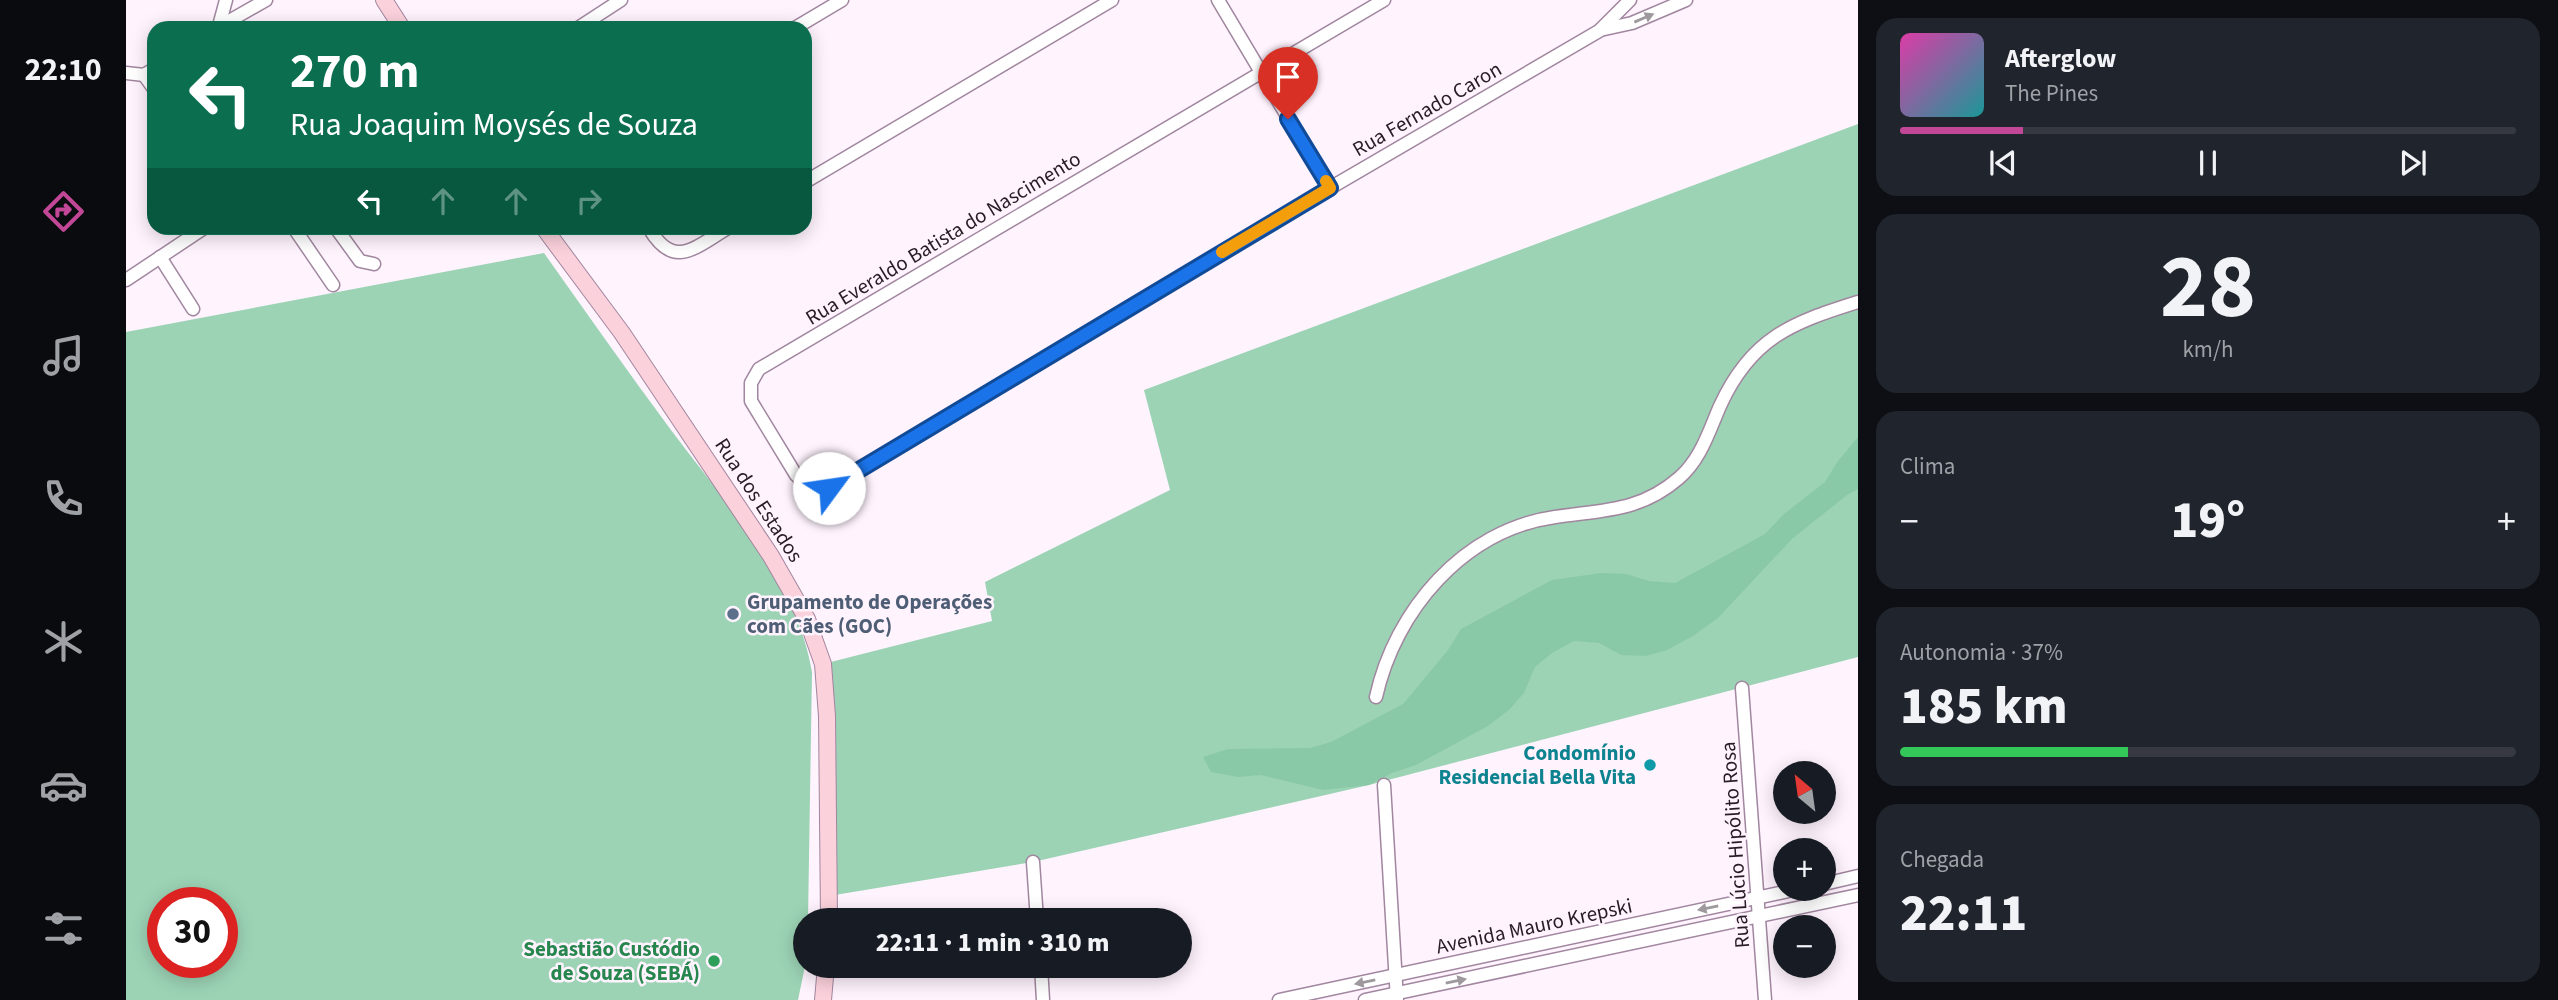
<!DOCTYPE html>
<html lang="pt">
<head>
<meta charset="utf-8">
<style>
	body { margin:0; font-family:"Source Sans 3",sans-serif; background:#20242c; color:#f1f3f6; height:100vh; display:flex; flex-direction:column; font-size:26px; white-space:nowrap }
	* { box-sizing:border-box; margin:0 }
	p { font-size:23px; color:#9ea1a6 }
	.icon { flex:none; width:38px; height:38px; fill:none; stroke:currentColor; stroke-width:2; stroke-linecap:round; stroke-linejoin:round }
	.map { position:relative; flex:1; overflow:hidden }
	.drawer { display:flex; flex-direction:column; gap:18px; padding:18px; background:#0d0f14; width:700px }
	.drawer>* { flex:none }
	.hud { position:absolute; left:21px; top:21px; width:665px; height:214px; border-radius:21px; box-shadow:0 4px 18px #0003; background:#0b6e4f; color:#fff; overflow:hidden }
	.needle { width:46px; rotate:331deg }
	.buttons { position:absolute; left:1647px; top:761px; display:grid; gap:14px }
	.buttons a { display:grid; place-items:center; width:63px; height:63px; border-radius:50%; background:#171b24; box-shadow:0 4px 18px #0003; font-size:35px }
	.speed { position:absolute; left:21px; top:887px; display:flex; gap:14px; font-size:35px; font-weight:700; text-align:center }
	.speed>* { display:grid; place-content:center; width:91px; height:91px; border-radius:50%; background:#171b24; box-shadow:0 4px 18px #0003; line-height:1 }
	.speed .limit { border:10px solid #d22; background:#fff; color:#111 }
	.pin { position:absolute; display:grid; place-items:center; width:60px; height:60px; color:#fff; margin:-72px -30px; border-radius:50% 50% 50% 0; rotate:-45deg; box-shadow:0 0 7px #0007 }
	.pin .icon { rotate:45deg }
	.me { position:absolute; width:77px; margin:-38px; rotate:59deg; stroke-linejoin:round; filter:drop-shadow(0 0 5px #0008) }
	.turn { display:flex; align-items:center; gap:24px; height:147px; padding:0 28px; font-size:32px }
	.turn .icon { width:91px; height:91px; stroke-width:2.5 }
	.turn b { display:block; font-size:49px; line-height:60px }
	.lanes { display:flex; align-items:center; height:66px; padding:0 28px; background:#0003; justify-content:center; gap:35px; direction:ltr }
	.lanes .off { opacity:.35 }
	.big { font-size:52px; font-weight:800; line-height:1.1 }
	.drawer .card { flex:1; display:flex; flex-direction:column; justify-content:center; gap:10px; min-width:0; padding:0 24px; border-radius:21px; background:#20242c }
	.drawer .dial { align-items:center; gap:0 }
	.dial b { font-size:91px; line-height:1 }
	.song { display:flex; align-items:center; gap:21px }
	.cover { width:84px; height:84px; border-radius:10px; background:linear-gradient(135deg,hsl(320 70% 55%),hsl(180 70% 35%)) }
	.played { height:7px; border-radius:4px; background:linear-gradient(90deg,#c24797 20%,#363941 20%) }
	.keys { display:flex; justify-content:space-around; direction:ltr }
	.heat { display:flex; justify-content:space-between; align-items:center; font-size:38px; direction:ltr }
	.charge { height:10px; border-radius:5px; background:linear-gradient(90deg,#34c759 37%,#363941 0) }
	.trip { position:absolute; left:667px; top:908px; width:399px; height:70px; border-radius:35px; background:#171b24; box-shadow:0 4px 18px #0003; font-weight:800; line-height:70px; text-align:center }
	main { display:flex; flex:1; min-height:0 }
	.dock { display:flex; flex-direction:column; width:126px; justify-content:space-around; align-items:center; background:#090b0e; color:#9ea1a6 }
	.dock .icon { width:49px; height:49px }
	.dock .active { color:#c24797 }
	.dock b { font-size:32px; color:#f1f3f6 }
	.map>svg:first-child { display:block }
	.green { fill:#9cd3b5; fill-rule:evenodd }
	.forest { fill:#8ac9a7 }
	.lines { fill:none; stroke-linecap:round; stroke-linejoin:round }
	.street-casing { stroke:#a1869f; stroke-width:15 }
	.secondary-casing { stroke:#a1869f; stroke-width:18 }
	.street { stroke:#fff; stroke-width:12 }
	.secondary { stroke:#fbd1dc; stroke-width:16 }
	.oneway { fill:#9e999d }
	.route-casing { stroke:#114b97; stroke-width:18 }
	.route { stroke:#1a73e8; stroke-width:12 }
	.slow { stroke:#f59e0b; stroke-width:12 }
	.service-dot { fill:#5c6f8a; stroke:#fff3fe; stroke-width:2.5 }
	.culture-dot { fill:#0f9aa8; stroke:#fff3fe; stroke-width:2.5 }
	.leisure-dot { fill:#2e9e5b; stroke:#fff3fe; stroke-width:2.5 }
	.labels { text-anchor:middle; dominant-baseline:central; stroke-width:5; stroke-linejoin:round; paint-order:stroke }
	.street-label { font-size:21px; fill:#271d26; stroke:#fff3fe }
	.service-label { font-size:21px; font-weight:bold; fill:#4e5e75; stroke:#fff3fe; text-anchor:start }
	.culture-label { font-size:21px; font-weight:bold; fill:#0d838f; stroke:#fff3fe; text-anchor:end }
	.leisure-label { font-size:21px; font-weight:bold; fill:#27864d; stroke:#fff3fe; text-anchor:end }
</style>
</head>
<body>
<main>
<nav class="dock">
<b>22:10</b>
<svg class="icon active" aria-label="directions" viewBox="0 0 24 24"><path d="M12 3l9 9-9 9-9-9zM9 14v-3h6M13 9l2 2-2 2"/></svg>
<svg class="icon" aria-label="music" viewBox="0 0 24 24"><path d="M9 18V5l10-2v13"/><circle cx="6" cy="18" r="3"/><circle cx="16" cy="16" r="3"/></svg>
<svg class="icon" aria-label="phone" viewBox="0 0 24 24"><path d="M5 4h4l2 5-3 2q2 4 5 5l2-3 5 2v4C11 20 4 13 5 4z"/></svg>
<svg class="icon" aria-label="climate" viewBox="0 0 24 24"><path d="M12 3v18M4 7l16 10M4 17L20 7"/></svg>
<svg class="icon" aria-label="car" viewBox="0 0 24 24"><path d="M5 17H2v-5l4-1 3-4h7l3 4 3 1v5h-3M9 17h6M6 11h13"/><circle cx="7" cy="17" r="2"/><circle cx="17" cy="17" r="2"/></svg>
<svg class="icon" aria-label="filters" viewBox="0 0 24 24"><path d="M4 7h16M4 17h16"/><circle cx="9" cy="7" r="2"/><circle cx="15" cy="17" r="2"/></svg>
</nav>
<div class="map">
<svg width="1732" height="1000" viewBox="0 0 1732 1000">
	<rect width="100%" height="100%" fill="#fff3fe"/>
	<g class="green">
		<polygon points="1732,124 1732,657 1243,785 907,862 703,896 693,665 866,621 859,582 1044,490 1018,390"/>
		<path d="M418,253C460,312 502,372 545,430C600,504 670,579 686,672L682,920H679V966L672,1000H0V332ZM37,903H96V962H37Z"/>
	</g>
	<polygon class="forest" points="1732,437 1732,489 1721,495 1666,539 1592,618 1567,636 1541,650 1520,656 1495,655 1473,643 1448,641 1426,653 1409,667 1398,693 1383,710 1362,726 1290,765 1266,773 1243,785 1197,790 1135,775 1112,777 1085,772 1077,757 1102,749 1184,748 1205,742 1277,704 1322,650 1335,629 1426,580 1475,573 1500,574 1523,581 1549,583 1639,534 1658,514 1699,482 1712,461"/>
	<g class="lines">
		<g class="street-casing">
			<g id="street">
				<polyline points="1092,0 1204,188"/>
				<path d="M1258,0L633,369L625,383V401L670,475C680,485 688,489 703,488L1204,188L1473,31L1504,0"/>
				<polyline points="93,26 100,0"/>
				<polyline points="91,28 140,0"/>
				<polyline points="452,28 495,0"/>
				<polyline points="669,28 716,0"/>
				<polyline points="1474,30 1506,23 1560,0"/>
				<polyline points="0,73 18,75 28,69"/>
				<polyline points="18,75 28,89"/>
				<polyline points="679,182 986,0"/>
				<polyline points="168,228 207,285"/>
				<polyline points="210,228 234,261 248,264"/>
				<path d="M523,228C548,271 569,247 602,228"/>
				<polyline points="34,257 67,309"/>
				<polyline points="0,280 78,228"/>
				<polyline points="1616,688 1639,1000"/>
				<path d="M1250,697C1269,611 1337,530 1429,517C1476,510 1514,512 1553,478C1575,459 1583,431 1594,406C1625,338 1665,323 1732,302"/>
				<polyline points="1258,785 1271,1000"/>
				<polyline points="907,862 911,920"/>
				<polyline points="1698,884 1732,876"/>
				<polyline points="915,966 917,1000"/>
				<polyline points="1153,1000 1672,889"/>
				<polyline points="1239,1000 1732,895"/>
			</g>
		</g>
		<g class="secondary-casing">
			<g id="secondary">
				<polyline points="258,0 276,28"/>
				<polyline points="418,228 496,333 645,556 681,619 697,664 701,716 703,920"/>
				<polyline points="697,1000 700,966"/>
			</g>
		</g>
		<use href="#street" class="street"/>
		<use href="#secondary" class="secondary"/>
	</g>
	<defs><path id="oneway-solid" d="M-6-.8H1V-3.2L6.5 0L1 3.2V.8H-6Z" transform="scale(1.75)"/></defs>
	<g class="oneway">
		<use href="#oneway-solid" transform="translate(1518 18) rotate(-23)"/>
		<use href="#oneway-solid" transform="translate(1582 908) rotate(168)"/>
		<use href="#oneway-solid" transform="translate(1330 981) rotate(-12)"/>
		<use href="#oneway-solid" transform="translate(1239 982) rotate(168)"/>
	</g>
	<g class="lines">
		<g class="route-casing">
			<polyline id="route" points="703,488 1204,188 1162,119"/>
		</g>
		<use href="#route" class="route"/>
		<polyline class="slow" points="1096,252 1204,188 1200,181"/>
	</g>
	<circle class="service-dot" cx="607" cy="614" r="7"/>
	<circle class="culture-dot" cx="1524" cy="765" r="7"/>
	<circle class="leisure-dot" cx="588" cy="961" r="7"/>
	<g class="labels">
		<g class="street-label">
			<text transform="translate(1301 109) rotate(-30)">Rua Fernado Caron</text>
			<text transform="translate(817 238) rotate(-31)">Rua Everaldo Batista do Nascimento</text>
			<text transform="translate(633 500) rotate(57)">Rua dos Estados</text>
			<text transform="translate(1609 845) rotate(-94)">Rua Lúcio Hipólito Rosa</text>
			<text transform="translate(1408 926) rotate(-12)">Avenida Mauro Krepski</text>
		</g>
		<g class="service-label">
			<text x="621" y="602">Grupamento de Operações<tspan x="621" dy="24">com Cães (GOC)</tspan></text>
		</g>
		<g class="culture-label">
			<text x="1510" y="753">Condomínio<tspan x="1510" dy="24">Residencial Bella Vita</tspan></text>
		</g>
		<g class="leisure-label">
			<text x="574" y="949">Sebastião Custódio<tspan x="574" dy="24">de Souza (SEBÁ)</tspan></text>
		</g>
	</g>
</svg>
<div class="buttons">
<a><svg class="needle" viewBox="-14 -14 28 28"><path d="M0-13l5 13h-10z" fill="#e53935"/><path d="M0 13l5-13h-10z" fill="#9ea1a6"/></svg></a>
<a>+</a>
<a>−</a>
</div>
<div class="speed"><div class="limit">30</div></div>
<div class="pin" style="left:1162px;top:119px;background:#d93025"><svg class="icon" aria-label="arrive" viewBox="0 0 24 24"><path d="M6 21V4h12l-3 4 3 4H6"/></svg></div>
<svg class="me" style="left:703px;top:488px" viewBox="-20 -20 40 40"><circle r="19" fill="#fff"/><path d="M0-13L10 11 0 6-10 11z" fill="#1a73e8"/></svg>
<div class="trip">22:11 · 1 min · 310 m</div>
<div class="hud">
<div class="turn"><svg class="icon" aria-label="left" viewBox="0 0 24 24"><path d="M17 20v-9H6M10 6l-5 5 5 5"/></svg><div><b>270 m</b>Rua Joaquim Moysés de Souza</div></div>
<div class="lanes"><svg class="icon" aria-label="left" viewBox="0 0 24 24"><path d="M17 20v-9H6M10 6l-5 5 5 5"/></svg><svg class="icon off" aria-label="ahead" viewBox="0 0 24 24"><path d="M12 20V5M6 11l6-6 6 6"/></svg><svg class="icon off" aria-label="ahead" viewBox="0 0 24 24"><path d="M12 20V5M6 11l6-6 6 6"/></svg><svg class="icon off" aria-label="right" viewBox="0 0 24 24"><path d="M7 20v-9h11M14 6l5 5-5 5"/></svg></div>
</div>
</div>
<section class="drawer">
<div class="card">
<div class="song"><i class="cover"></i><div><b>Afterglow</b><p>The Pines</p></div></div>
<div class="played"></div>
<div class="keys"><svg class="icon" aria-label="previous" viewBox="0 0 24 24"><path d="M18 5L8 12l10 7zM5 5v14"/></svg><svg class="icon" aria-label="pause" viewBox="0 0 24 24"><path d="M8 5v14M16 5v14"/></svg><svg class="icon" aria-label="next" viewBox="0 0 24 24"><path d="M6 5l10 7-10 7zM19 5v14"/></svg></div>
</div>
<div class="card dial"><b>28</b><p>km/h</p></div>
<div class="card"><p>Clima</p>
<div class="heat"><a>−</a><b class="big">19°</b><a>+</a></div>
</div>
<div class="card"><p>Autonomia · 37%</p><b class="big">185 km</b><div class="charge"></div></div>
<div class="card"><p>Chegada</p><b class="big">22:11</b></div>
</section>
</main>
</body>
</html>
